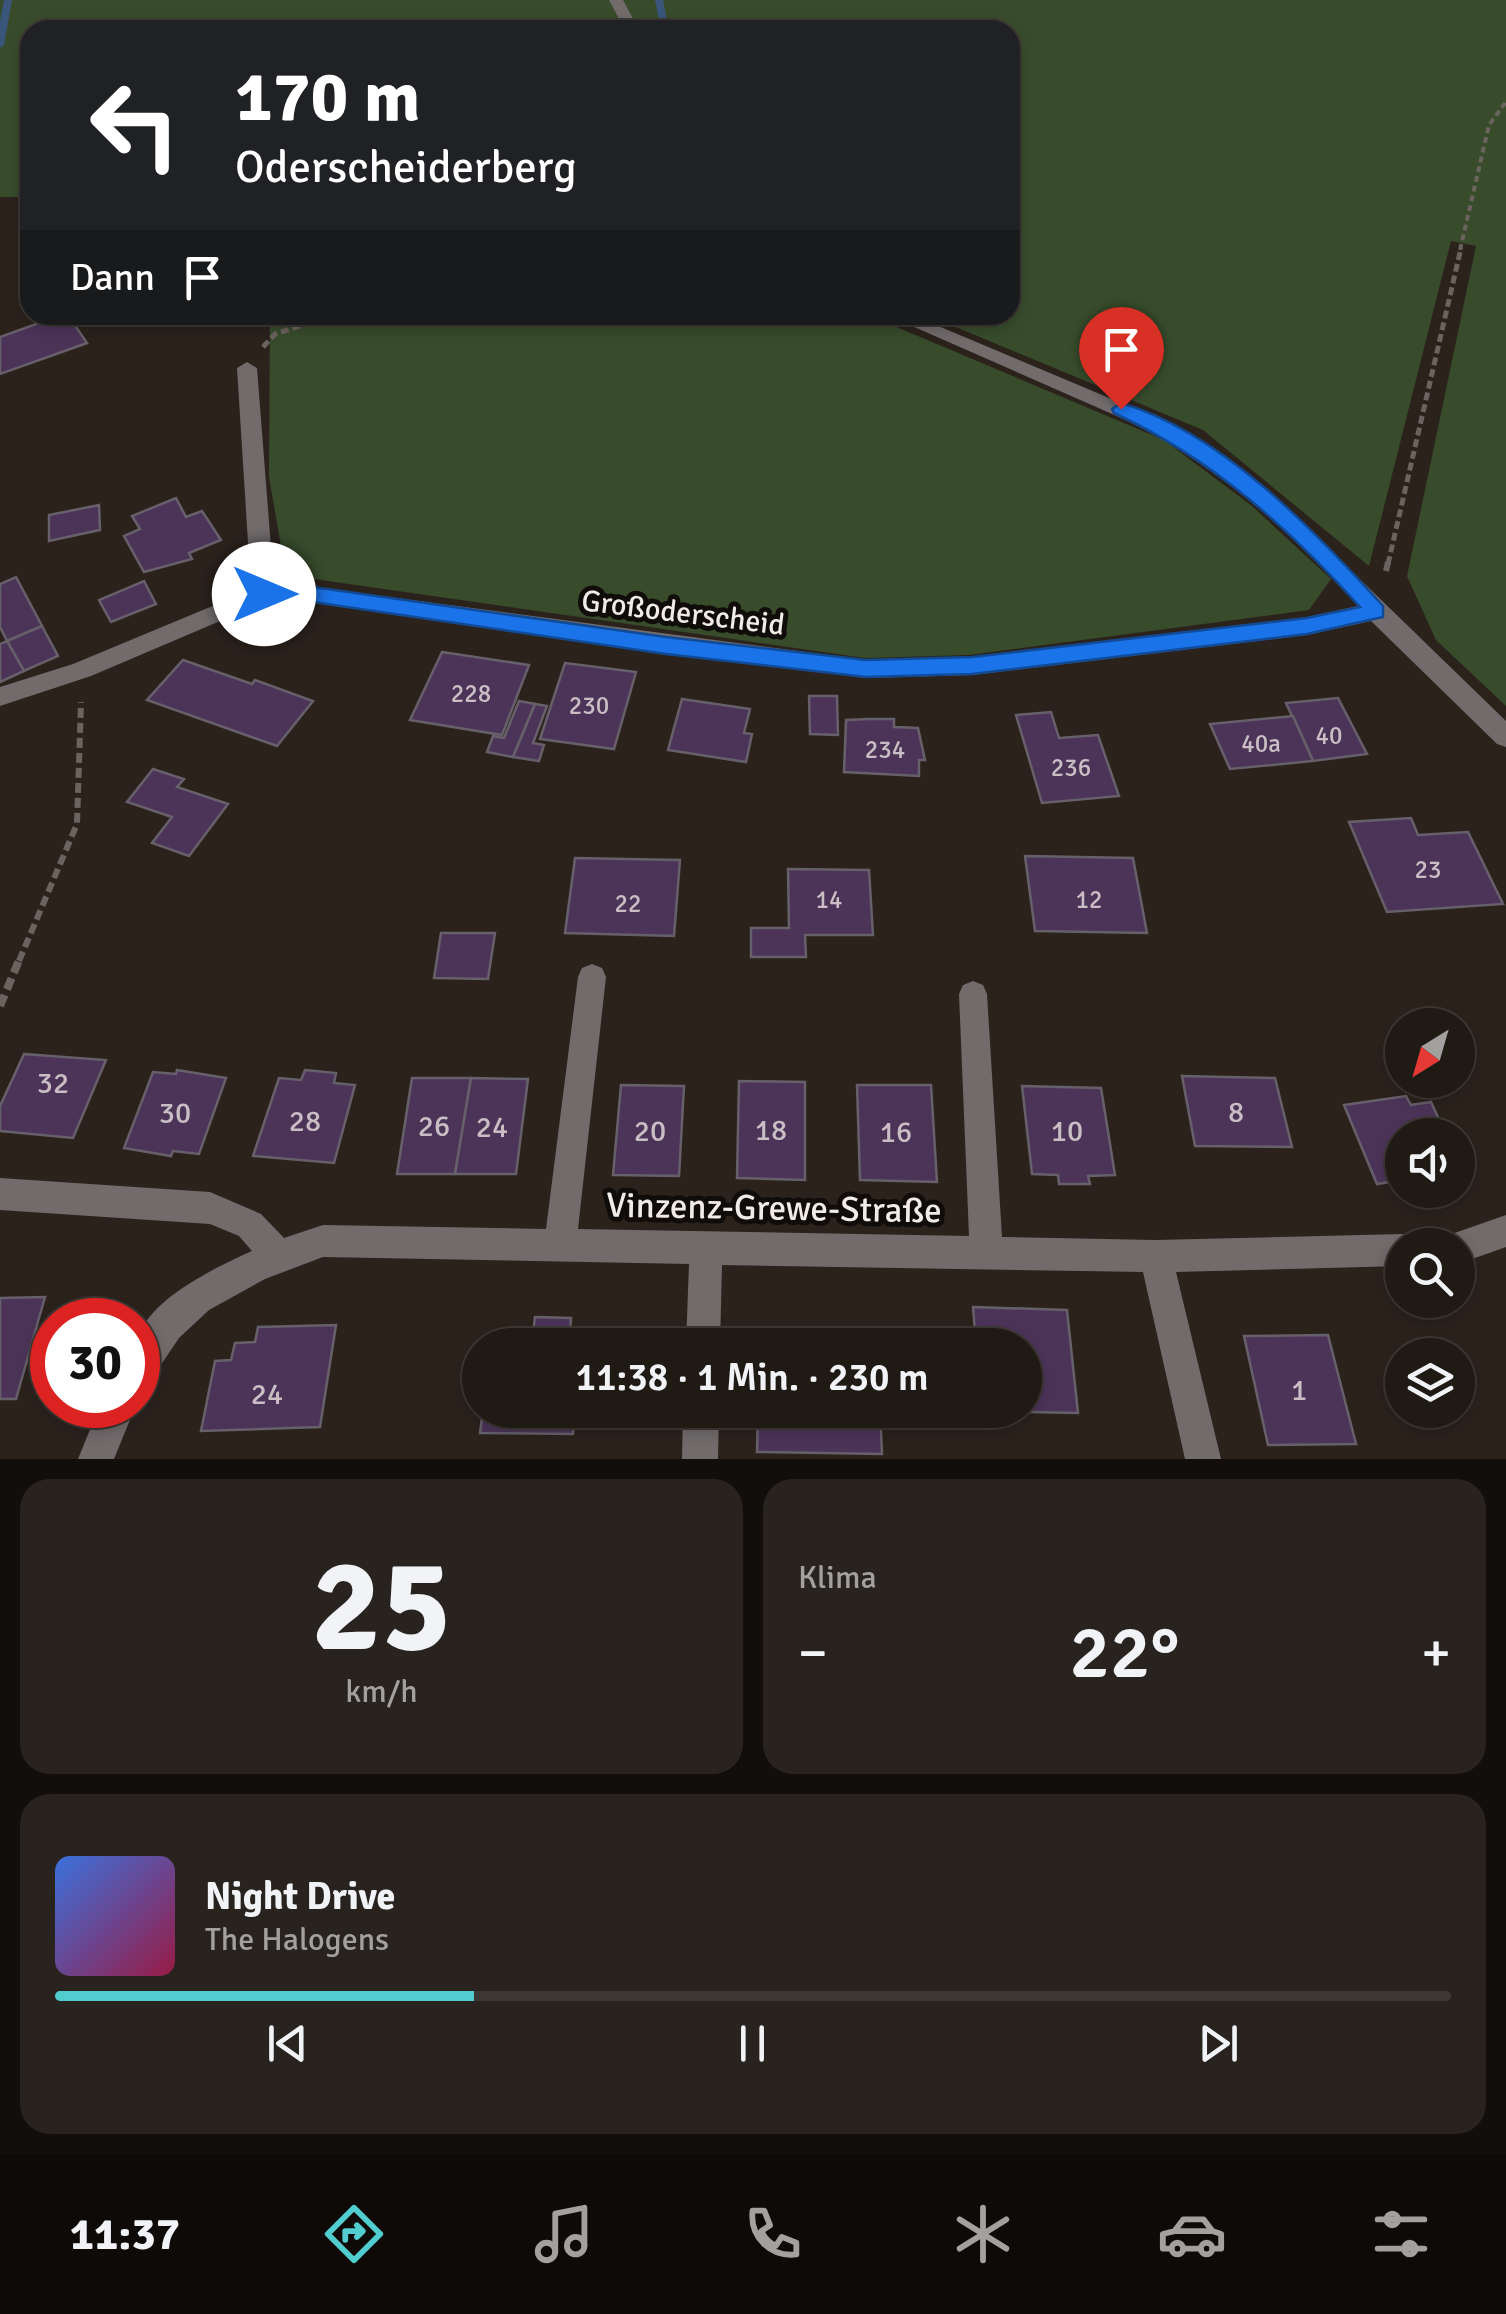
<!DOCTYPE html>
<html lang="de">
<head>
<meta charset="utf-8">
<style>
	body { margin:0; font-family:Signika,sans-serif; background:#28231e; color:#f1f3f6; height:100vh; display:flex; flex-direction:column; font-size:38px; white-space:nowrap }
	* { box-sizing:border-box; margin:0 }
	p { font-size:32px; color:#a2a1a0 }
	.icon { flex:none; width:55px; height:55px; fill:none; stroke:currentColor; stroke-width:2; stroke-linecap:round; stroke-linejoin:round }
	.map { position:relative; height:1459px; overflow:hidden }
	.panel { display:flex; flex-direction:column; gap:20px; padding:20px; background:#120e0c; flex:1 }
	.panel>* { flex:none }
	.banner { position:absolute; left:20px; top:20px; width:1000px; height:305px; border-radius:30px; box-shadow:0 5px 15px #0003,0 0 0 2px #3d3834; background:#202124; color:#fff; overflow:hidden }
	.needle { width:65px; rotate:217deg }
	.fabs { position:absolute; left:1385px; top:1008px; display:grid; gap:20px }
	.fabs a { display:grid; place-items:center; width:90px; height:90px; border-radius:50%; background:#201a15; box-shadow:0 5px 15px #0003,0 0 0 2px #3d3834; font-size:50px }
	.speed { position:absolute; left:30px; top:1298px; display:flex; gap:20px; font-size:50px; font-weight:700; text-align:center }
	.speed>* { display:grid; place-content:center; width:130px; height:130px; border-radius:50%; background:#201a15; box-shadow:0 5px 15px #0003,0 0 0 2px #3d3834; line-height:1 }
	.speed .limit { border:15px solid #d22; background:#fff; color:#111 }
	.pin { position:absolute; display:grid; place-items:center; width:85px; height:85px; color:#fff; margin:-102px -42px; border-radius:50% 50% 50% 0; rotate:-45deg; box-shadow:0 0 10px #0007 }
	.pin .icon { rotate:45deg }
	.me { position:absolute; width:110px; margin:-55px; rotate:90deg; stroke-linejoin:round; filter:drop-shadow(0 0 8px #0008) }
	.turn { display:flex; align-items:center; gap:35px; height:210px; padding:0 50px; font-size:45px }
	.turn .icon { width:130px; height:130px; stroke-width:2.5 }
	.turn b { display:block; font-size:70px; line-height:85px }
	.then { display:flex; align-items:center; height:95px; padding:0 50px; background:#0003; gap:20px; font-size:38px }
	.big { font-size:75px; font-weight:600; line-height:1.1 }
	.panel .widget { flex:1; display:flex; flex-direction:column; justify-content:center; gap:15px; min-width:0; padding:0 35px; border-radius:30px; background:#28231e }
	.panel .dial { align-items:center; gap:0 }
	.dial b { font-size:130px; line-height:1 }
	.song { display:flex; align-items:center; gap:30px }
	.cover { width:120px; height:120px; border-radius:15px; background:linear-gradient(135deg,hsl(220 70% 55%),hsl(340 70% 35%)) }
	.played { height:10px; border-radius:5px; background:linear-gradient(90deg,#52cdcf 30%,#3d3834 30%) }
	.keys { display:flex; justify-content:space-around; direction:ltr }
	.heat { display:flex; justify-content:space-between; align-items:center; font-size:55px; direction:ltr }
	.panel .tiles { flex:1; display:grid; gap:20px; grid-template-columns:1fr 1fr }
	.widget:last-child { grid-column:span 2 }
	.trip { position:absolute; left:462px; top:1328px; width:580px; height:100px; border-radius:50px; background:#201a15; box-shadow:0 5px 15px #0003,0 0 0 2px #3d3834; font-weight:600; line-height:100px; text-align:center }
	.dock { display:flex; height:160px; justify-content:space-around; align-items:center; background:#0d0a08; color:#a2a1a0 }
	.dock .icon { width:70px; height:70px }
	.dock .current { color:#52cdcf }
	.dock b { font-size:45px; color:#f1f3f6 }
	.map>svg:first-child { display:block }
	.green { fill:#384c2c }
	.lines { fill:none; stroke-linecap:round; stroke-linejoin:round }
	.stream { fill:#39567a; fill-rule:evenodd }
	.building { fill:#4c3459; stroke:#66606a; stroke-width:2.5 }
	.path-far3 { stroke:#6b635e; stroke-width:4; stroke-dasharray:6 4; stroke-linecap:butt }
	.path-far2 { stroke:#6b635e; stroke-width:5; stroke-dasharray:8 4; stroke-linecap:butt }
	.path-far1 { stroke:#6b635e; stroke-width:6; stroke-dasharray:10 5; stroke-linecap:butt }
	.path { stroke:#6b635e; stroke-width:8; stroke-dasharray:12 6; stroke-linecap:butt }
	.minor { fill:#716b6c; fill-rule:evenodd }
	.route { fill:#1a73e8; stroke:#114b97; stroke-width:2.5 }
	.labels { text-anchor:middle; dominant-baseline:central; stroke-width:10; stroke-linejoin:round; paint-order:stroke }
	.number-label { font-size:25px; fill:#c8bec4 }
	.street-label { font-size:30px; fill:#f2ece8; stroke:#100c0a }
	.near-number-label { font-size:30px; fill:#c8bec4 }
	.near-street-label { font-size:35px; fill:#f2ece8; stroke:#100c0a }
</style>
</head>
<body>
<div class="map">
<svg width="1506" height="1459" viewBox="0 0 1506 1459">
	<rect width="100%" height="100%" fill="#2b221c"/>
	<g class="green">
		<polygon points="0,0 1506,0 1506,706 1436,640 1407,576 1476,246 1451,241 1369,566 1203,430 927,315 1010,315 1010,30 30,30 30,197 0,197"/>
		<polygon points="270,315 868,315 1164,440 1252,506 1331,579 1309,610 969,655 865,658 286,575 269,477"/>
	</g>
	<g class="lines">
		<g class="stream">
			<polygon points="4,0 12,0 4,45 0,48 0,21"/>
			<polygon points="655,0 663,0 669,30 661,30"/>
		</g>
	</g>
	<g class="building">
		<polygon points="61,315 68,315 87,343 0,374 0,337"/>
		<polygon points="176,498 186,517 202,511 221,540 189,553 192,559 144,572 124,536 140,529 132,516"/>
		<polygon points="99,505 100,530 49,541 49,515"/>
		<polygon points="16,577 42,626 7,641 0,627 0,584"/>
		<polygon points="144,581 156,604 111,622 99,600"/>
		<polygon points="42,626 58,656 24,671 7,641"/>
		<polygon points="7,641 24,671 0,682 0,644"/>
		<polygon points="442,652 529,665 502,735 410,720"/>
		<polygon points="183,660 252,684 255,680 313,701 277,746 147,700"/>
		<polygon points="565,663 636,672 614,749 540,739"/>
		<polygon points="809,696 837,696 838,735 810,734"/>
		<polygon points="1338,698 1367,754 1313,761 1286,703"/>
		<polygon points="682,699 750,709 744,733 752,734 746,762 668,750"/>
		<polygon points="519,701 535,704 513,757 487,752 493,736 504,738"/>
		<polygon points="535,704 547,706 533,743 544,745 539,761 513,757"/>
		<polygon points="1051,712 1059,738 1098,735 1119,796 1042,803 1016,715"/>
		<polygon points="1293,716 1313,761 1230,769 1210,724"/>
		<polygon points="869,719 894,719 894,727 918,728 925,760 919,760 919,776 844,772 846,720"/>
		<polygon points="153,769 184,779 177,787 228,804 189,856 152,843 172,817 127,802"/>
		<polygon points="1411,818 1418,835 1468,832 1503,904 1387,912 1349,822"/>
		<polygon points="1025,856 1133,858 1147,933 1035,931"/>
		<polygon points="575,858 680,860 674,936 565,933"/>
		<polygon points="788,869 869,870 873,935 805,935 806,957 751,957 751,928 789,928"/>
		<polygon points="441,933 495,933 488,979 434,978"/>
		<polygon points="24,1054 106,1060 73,1138 0,1131 0,1106"/>
		<polygon points="177,1070 226,1078 199,1154 173,1151 171,1156 124,1148 153,1072 176,1074"/>
		<polygon points="305,1070 336,1073 334,1083 355,1085 334,1163 253,1156 279,1078 301,1080"/>
		<polygon points="1182,1076 1275,1078 1292,1147 1195,1146"/>
		<polygon points="412,1078 471,1078 455,1174 397,1174"/>
		<polygon points="471,1078 528,1079 516,1174 455,1174"/>
		<polygon points="739,1081 805,1082 805,1180 737,1178"/>
		<polygon points="621,1085 684,1086 679,1176 613,1175"/>
		<polygon points="857,1085 931,1085 937,1182 860,1180"/>
		<polygon points="1022,1086 1101,1088 1115,1175 1088,1176 1090,1184 1059,1184 1058,1175 1032,1174"/>
		<polygon points="1406,1096 1411,1105 1431,1102 1446,1135 1402,1135 1402,1180 1377,1184 1344,1105"/>
		<polygon points="45,1297 16,1399 0,1399 0,1298"/>
		<polygon points="973,1307 1067,1310 1078,1413 981,1411 1025,1410 1025,1345 976,1345"/>
		<polygon points="535,1317 571,1318 570,1335 582,1335 581,1345 491,1345 493,1333 533,1333"/>
		<polygon points="336,1325 320,1427 201,1431 215,1361 231,1360 235,1343 255,1342 258,1327"/>
		<polygon points="1328,1335 1356,1444 1268,1445 1244,1336"/>
		<polygon points="483,1410 575,1410 573,1434 480,1433"/>
		<polygon points="758,1410 880,1410 882,1454 757,1452"/>
	</g>
	<g class="lines">
		<polyline class="path-far3" points="1460,250 1489,125 1506,102"/>
		<g class="path-far2">
			<polyline points="212,323 213,315"/>
			<polyline points="263,347 275,334 333,315"/>
			<polyline points="1388,564 1461,248"/>
		</g>
		<g class="path-far1">
			<polyline points="1386,571 1388,562"/>
			<polyline points="19,961 77,824 81,702"/>
		</g>
		<polyline class="path" points="0,1006 20,958"/>
		<g class="minor">
			<polygon points="609,0 623,0 639,30 625,30"/>
			<polygon points="887,315 912,315 1183,429 1271,493 1506,721 1506,747 1497,744 1371,621 1307,635 973,675 866,678 313,603 265,602 91,676 0,706 0,687 73,664 251,590 237,368 247,362 257,368 274,586 313,587 866,660 973,657 1307,617 1358,606 1315,559 1255,503 1169,439"/>
			<path d="M592,964L602,968L606,977L578,1229L969,1236L959,994L963,985L973,981L983,985L987,994L1002,1237L1156,1240L1402,1234L1414,1238L1416,1245H1402V1266L1176,1272L1221,1459H1185L1143,1272L722,1265L720,1345H686L689,1264L323,1257L265,1279L209,1310L179,1338L150,1381L138,1386C137,1373 134,1351 138,1338C150,1298 217,1267 252,1251L239,1236L210,1224L0,1210V1178L210,1192L261,1214L284,1238L323,1225L546,1229L578,977L582,968Z"/>
			<polygon points="1506,1215 1506,1247 1458,1264 1458,1245 1443,1245 1446,1236"/>
			<polygon points="100,1405 136,1405 114,1459 78,1459"/>
			<polygon points="683,1410 719,1410 718,1459 682,1459"/>
		</g>
	</g>
	<path class="route" d="M1121,403C1221,432 1315,531 1383,606V617L1307,634L972,674L866,677L666,654L313,602H264L253,594L264,587H313L666,637L866,660L972,657L1307,618L1360,607C1289,528 1211,458 1114,413L1112,409Z"/>
	<g class="labels">
		<g class="number-label">
			<text x="471" y="693">228</text>
			<text x="589" y="705">230</text>
			<text x="1329" y="735">40</text>
			<text x="1261" y="743">40a</text>
			<text x="885" y="749">234</text>
			<text x="1071" y="767">236</text>
			<text x="1428" y="869">23</text>
			<text x="829" y="899">14</text>
			<text x="1089" y="899">12</text>
			<text x="628" y="903">22</text>
		</g>
		<g class="street-label">
			<text transform="translate(683 613) rotate(7)">Großoderscheid</text>
		</g>
		<g class="near-number-label">
			<text x="53" y="1083">32</text>
			<text x="1236" y="1112">8</text>
			<text x="175" y="1113">30</text>
			<text x="305" y="1121">28</text>
			<text x="434" y="1126">26</text>
			<text x="492" y="1127">24</text>
			<text x="771" y="1130">18</text>
			<text x="650" y="1131">20</text>
			<text x="1067" y="1131">10</text>
			<text x="896" y="1132">16</text>
			<text x="1299" y="1390">1</text>
			<text x="267" y="1394">24</text>
		</g>
		<g class="near-street-label">
			<text transform="translate(774 1208) rotate(1)">Vinzenz-Grewe-Straße</text>
		</g>
	</g>
</svg>
<div class="fabs">
<a><svg class="needle" viewBox="-14 -14 28 28"><path d="M0-13l5 13h-10z" fill="#e53935"/><path d="M0 13l5-13h-10z" fill="#a2a1a0"/></svg></a>
<a><svg class="icon" aria-label="sound" viewBox="0 0 24 24"><path d="M4 9h4l5-4v14l-5-4H4zM17 9q2 3 0 6"/></svg></a>
<a><svg class="icon" aria-label="search" viewBox="0 0 24 24"><circle cx="10" cy="10" r="6"/><path d="M15 15l6 6"/></svg></a>
<a><svg class="icon" aria-label="layers" viewBox="0 0 24 24"><path d="M12 4l9 5-9 5-9-5zM3 14l9 5 9-5"/></svg></a>
</div>
<div class="speed"><div class="limit">30</div></div>
<div class="pin" style="left:1121px;top:409px;background:#d93025"><svg class="icon" aria-label="arrive" viewBox="0 0 24 24"><path d="M6 21V4h12l-3 4 3 4H6"/></svg></div>
<svg class="me" style="left:264px;top:594px" viewBox="-20 -20 40 40"><circle r="19" fill="#fff"/><path d="M0-13L10 11 0 6-10 11z" fill="#1a73e8"/></svg>
<div class="trip">11:38 · 1 Min. · 230 m</div>
<div class="banner">
<div class="turn"><svg class="icon" aria-label="left" viewBox="0 0 24 24"><path d="M17 20v-9H6M10 6l-5 5 5 5"/></svg><div><b>170 m</b>Oderscheiderberg</div></div>
<div class="then">Dann<svg class="icon" aria-label="arrive" viewBox="0 0 24 24"><path d="M6 21V4h12l-3 4 3 4H6"/></svg></div>
</div>
</div>
<section class="panel">
<div class="tiles">
<div class="widget dial"><b>25</b><p>km/h</p></div>
<div class="widget"><p>Klima</p>
<div class="heat"><a>−</a><b class="big">22°</b><a>+</a></div>
</div>
<div class="widget">
<div class="song"><i class="cover"></i><div><b>Night Drive</b><p>The Halogens</p></div></div>
<div class="played"></div>
<div class="keys"><svg class="icon" aria-label="previous" viewBox="0 0 24 24"><path d="M18 5L8 12l10 7zM5 5v14"/></svg><svg class="icon" aria-label="pause" viewBox="0 0 24 24"><path d="M8 5v14M16 5v14"/></svg><svg class="icon" aria-label="next" viewBox="0 0 24 24"><path d="M6 5l10 7-10 7zM19 5v14"/></svg></div>
</div>
</div>
</section>
<nav class="dock">
<b>11:37</b>
<svg class="icon current" aria-label="directions" viewBox="0 0 24 24"><path d="M12 3l9 9-9 9-9-9zM9 14v-3h6M13 9l2 2-2 2"/></svg>
<svg class="icon" aria-label="music" viewBox="0 0 24 24"><path d="M9 18V5l10-2v13"/><circle cx="6" cy="18" r="3"/><circle cx="16" cy="16" r="3"/></svg>
<svg class="icon" aria-label="phone" viewBox="0 0 24 24"><path d="M5 4h4l2 5-3 2q2 4 5 5l2-3 5 2v4C11 20 4 13 5 4z"/></svg>
<svg class="icon" aria-label="climate" viewBox="0 0 24 24"><path d="M12 3v18M4 7l16 10M4 17L20 7"/></svg>
<svg class="icon" aria-label="car" viewBox="0 0 24 24"><path d="M5 17H2v-5l4-1 3-4h7l3 4 3 1v5h-3M9 17h6M6 11h13"/><circle cx="7" cy="17" r="2"/><circle cx="17" cy="17" r="2"/></svg>
<svg class="icon" aria-label="filters" viewBox="0 0 24 24"><path d="M4 7h16M4 17h16"/><circle cx="9" cy="7" r="2"/><circle cx="15" cy="17" r="2"/></svg>
</nav>
</body>
</html>
